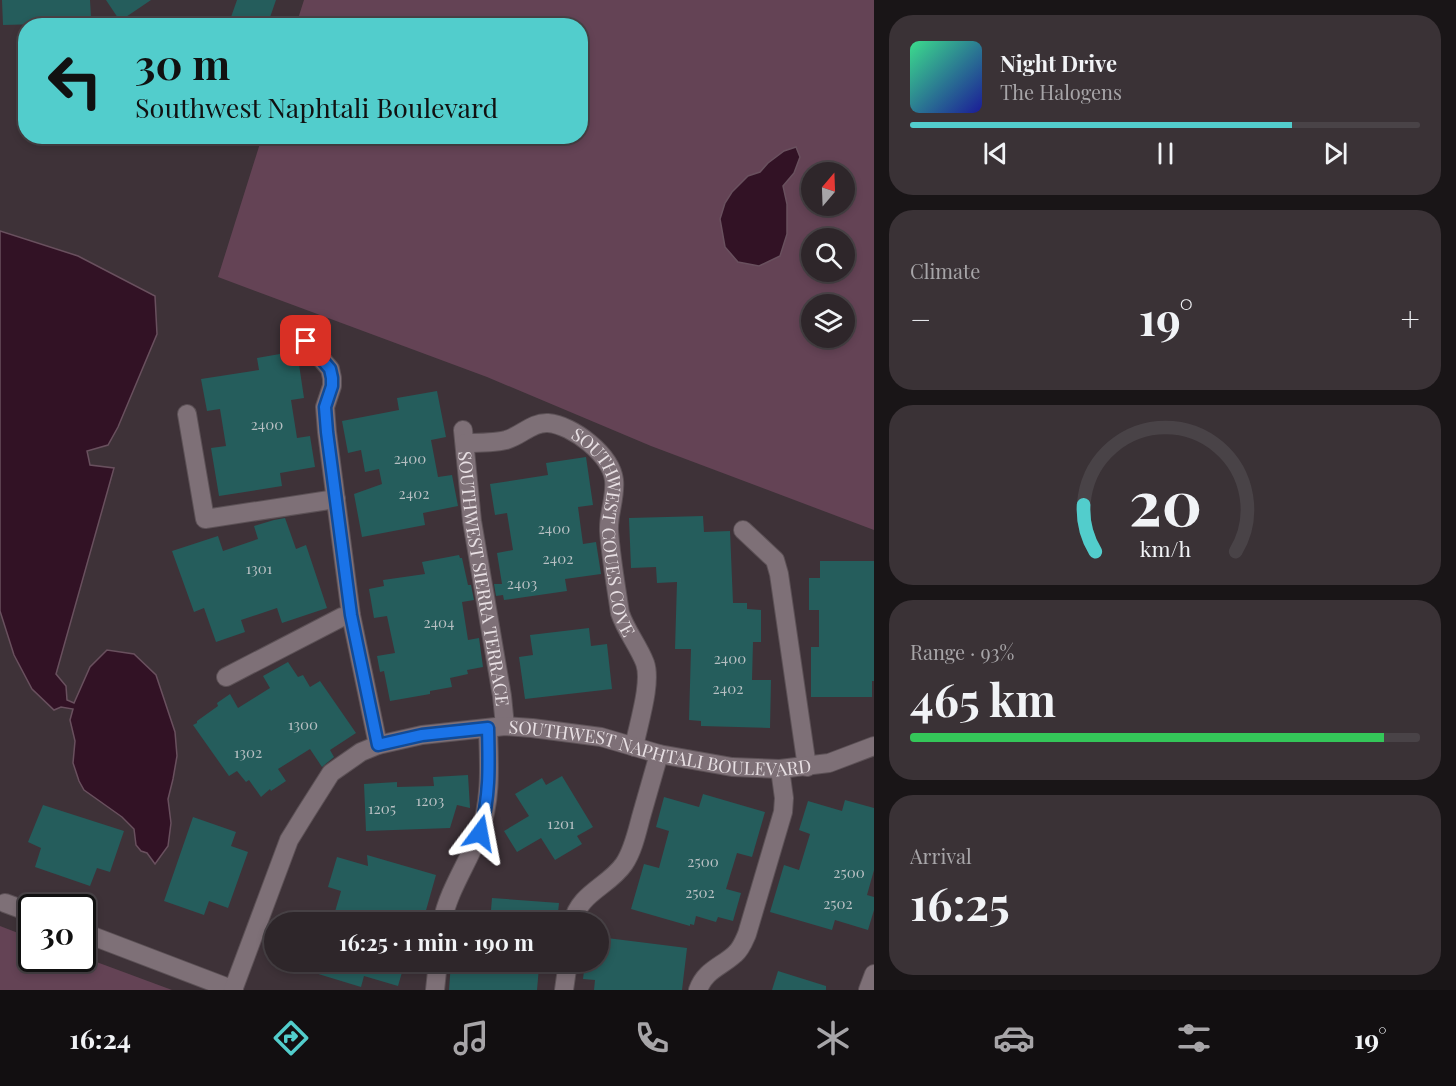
<!DOCTYPE html>
<html lang="en">
<head>
<meta charset="utf-8">
<style>
	body { margin:0; font-family:"Playfair Display",serif; background:#3a3236; color:#f1f3f6; height:100vh; display:flex; flex-direction:column; font-size:22px; white-space:nowrap }
	* { box-sizing:border-box; margin:0 }
	p { font-size:20px; color:#a7a5a8 }
	.icon { flex:none; width:33px; height:33px; fill:none; stroke:currentColor; stroke-width:2; stroke-linecap:round; stroke-linejoin:round }
	.map { position:relative; flex:1; overflow:hidden }
	.sheet { display:flex; flex-direction:column; gap:15px; padding:15px; background:#191517; width:582px }
	.sheet>* { flex:none }
	.guide { position:absolute; left:18px; top:18px; width:570px; height:126px; border-radius:24px; box-shadow:0 3px 9px #0003,0 0 0 2px #494347; background:#52cdcc; color:#111; overflow:hidden }
	.needle { width:39px; rotate:19deg }
	.buttons { position:absolute; left:801px; top:162px; display:grid; gap:12px }
	.buttons a { display:grid; place-items:center; width:54px; height:54px; border-radius:50%; background:#2e262a; box-shadow:0 3px 9px #0003,0 0 0 2px #494347; font-size:30px }
	.speed { position:absolute; left:18px; top:894px; display:flex; gap:12px; font-size:30px; font-weight:700; text-align:center }
	.speed>* { display:grid; place-content:center; width:78px; height:78px; border-radius:50%; background:#2e262a; box-shadow:0 3px 9px #0003,0 0 0 2px #494347; line-height:1 }
	.speed .limit { border:3px solid #111; border-radius:9px; background:#fff; color:#111 }
	.pin { position:absolute; display:grid; place-items:center; width:51px; height:51px; color:#fff; margin:-26px; border-radius:12px; box-shadow:0 3px 9px #0006 }
	.me { position:absolute; width:66px; margin:-33px; rotate:13deg; stroke-linejoin:round; filter:drop-shadow(0 0 4px #0008) }
	.turn { display:flex; align-items:center; gap:21px; height:126px; padding:0 18px; font-size:27px }
	.turn .icon { width:78px; height:78px; stroke-width:2.5 }
	.turn b { display:block; font-size:42px; line-height:51px }
	.big { font-size:45px; font-weight:700; line-height:1.1 }
	.sheet .card { flex:1; display:flex; flex-direction:column; justify-content:center; gap:9px; min-width:0; padding:0 21px; border-radius:24px; background:#3a3236 }
	.sheet .dial { align-items:center; gap:0 }
	.dial svg { height:156px; overflow:visible; fill:none; stroke:#494347; stroke-width:7; stroke-linecap:round; text-anchor:middle }
	.dial text { fill:#f1f3f6; stroke:none }
	.song { display:flex; align-items:center; gap:18px }
	.cover { width:72px; height:72px; border-radius:9px; background:linear-gradient(135deg,hsl(150 70% 55%),hsl(240 70% 35%)) }
	.played { height:6px; border-radius:3px; background:linear-gradient(90deg,#52cdcc 75%,#494347 75%) }
	.keys { display:flex; justify-content:space-around; direction:ltr }
	.heat { display:flex; justify-content:space-between; align-items:center; font-size:33px; direction:ltr }
	.charge { height:9px; border-radius:4px; background:linear-gradient(90deg,#34c759 93%,#494347 0) }
	.trip { position:absolute; left:264px; top:912px; width:345px; height:60px; border-radius:30px; background:#2e262a; box-shadow:0 3px 9px #0003,0 0 0 2px #494347; font-weight:700; line-height:60px; text-align:center }
	.tabs { display:flex; height:96px; justify-content:space-around; align-items:center; background:#120f11; color:#a7a5a8 }
	.tabs .icon { width:42px; height:42px }
	.tabs .active { color:#52cdcc }
	.tabs b { font-size:27px; color:#f1f3f6 }
	main { display:flex; flex:1; min-height:0 }
	.map>svg:first-child { display:block }
	.green { fill:#644355; fill-rule:evenodd }
	.water { fill:#321225; stroke:#69505e; stroke-width:1.5 }
	.building { fill:#255d5c }
	.lines { fill:none; stroke-linecap:round; stroke-linejoin:round }
	.street-casing { stroke:#5c5156; stroke-width:20 }
	.street { stroke:#7e7077; stroke-width:18 }
	.route-casing { stroke:#114b97; stroke-width:15 }
	.route { stroke:#1a73e8; stroke-width:10 }
	.labels { text-anchor:middle; dominant-baseline:central; stroke-width:6; stroke-linejoin:round; paint-order:stroke }
	.number-label { font-size:15px; fill:#b7bfc2 }
	.street-label { font-size:18px; fill:#e8e0e4; stroke:#3e3238 }
</style>
</head>
<body>
<main>
<div class="map">
<svg width="874" height="990" viewBox="0 0 874 990">
	<rect width="100%" height="100%" fill="#3e3238"/>
	<g class="green">
		<path d="M304,0H874V530L651,446L487,377L218,277L262,137L580,136V26L296,25ZM812,172H844V206H812ZM812,238H844V272H812ZM812,304H844V338H812Z"/>
		<polygon points="0,926 31,938 32,958 82,958 83,957 172,990 0,990"/>
	</g>
	<g class="water">
		<polygon points="796,147 800,157 794,173 783,186 787,204 787,234 780,256 759,266 738,262 725,247 720,219 725,203 732,192 748,176 760,172 768,163 784,151"/>
		<polygon points="0,231 78,256 155,296 157,334 118,427 108,445 87,451 90,465 114,468 56,674 66,686 67,700 74,703 90,667 107,650 134,654 156,675 175,732 177,756 173,779 168,799 171,823 168,846 155,864 147,853 141,851 136,845 134,829 122,817 84,790 79,781 73,763 75,741 70,720 73,709 61,707 54,710 32,689 14,655 0,611"/>
	</g>
	<g class="building">
		<polygon points="2,0 90,0 91,17 77,18 77,26 41,26 41,24 3,25"/>
		<polygon points="106,0 151,0 120,21"/>
		<polygon points="237,0 276,0 267,26 245,26 230,20"/>
		<polygon points="297,351 304,398 291,400 297,438 310,436 315,467 280,473 282,486 219,496 211,448 226,446 220,409 207,411 201,379 259,370 257,358"/>
		<polygon points="437,391 446,437 431,440 438,477 452,475 458,506 423,513 425,525 362,537 354,494 382,484 379,469 365,472 361,450 348,453 342,421 399,410 397,398"/>
		<polygon points="586,457 593,505 578,507 583,544 596,542 601,574 565,579 567,591 504,600 503,595 496,596 494,584 502,584 497,553 513,550 507,513 495,515 490,484 548,475 546,463"/>
		<polygon points="703,516 704,532 730,531 733,603 747,603 747,609 761,610 761,642 753,642 752,680 771,680 770,728 701,726 701,721 689,720 691,649 675,649 677,582 657,583 656,567 631,568 629,518"/>
		<polygon points="285,518 296,549 306,545 327,608 282,623 277,608 241,620 245,632 216,642 204,608 194,612 172,551 218,536 223,551 258,539 254,526 274,520"/>
		<polygon points="459,555 460,558 462,558 468,585 471,585 474,600 462,602 468,640 479,638 483,667 467,670 468,674 450,678 452,687 430,691 430,694 390,701 384,671 380,672 377,656 395,653 387,616 374,618 369,589 384,586 383,580 425,574 422,562"/>
		<polygon points="820,561 874,561 874,681 872,681 872,697 811,697 811,647 819,647 819,610 809,610 809,578 820,578"/>
		<polygon points="589,628 591,646 607,644 612,689 525,699 519,657 533,655 530,635"/>
		<polygon points="288,662 298,677 303,675 310,687 320,681 356,733 330,750 334,757 322,767 310,749 278,769 286,781 271,791 270,789 261,797 249,780 246,782 237,771 229,776 193,725 197,723 197,721 218,706 217,703 230,694 238,708 270,688 263,676"/>
		<polygon points="468,775 470,808 457,805 450,828 366,831 364,784 397,782 397,787 434,786 433,777"/>
		<polygon points="562,776 593,827 577,836 582,844 555,860 541,838 517,852 504,831 529,816 515,794 542,778 546,785"/>
		<polygon points="703,794 765,812 752,857 737,853 726,889 741,893 733,921 718,917 716,922 696,916 694,925 690,924 690,926 631,909 644,864 659,868 669,831 656,827 664,797 699,807"/>
		<polygon points="845,800 874,808 874,870 867,895 874,897 874,910 868,930 835,920 832,930 770,912 784,865 799,870 810,834 799,830 808,801 842,811"/>
		<polygon points="43,805 124,831 110,872 97,868 90,886 35,867 41,848 28,842"/>
		<polygon points="193,817 236,832 231,846 248,852 228,908 209,901 204,915 164,901"/>
		<polygon points="367,855 436,875 423,921 400,915 398,922 332,922 341,891 328,887 337,857 368,866"/>
		<polygon points="492,898 559,903 557,922 490,922"/>
		<polygon points="607,938 687,948 682,990 594,990 595,980 583,979 585,962 598,962 598,951 605,951"/>
		<polygon points="293,962 405,962 398,986 364,976 361,987 292,966"/>
		<polygon points="451,962 530,962 530,966 539,967 537,990 449,990"/>
		<polygon points="778,971 826,986 826,990 772,990"/>
	</g>
	<g class="lines">
		<g class="street-casing">
			<g id="street">
				<polyline points="306,341 330,369 332,378 332,386 325,407 327,432 351,615 378,745"/>
				<polyline points="187,414 205,519 336,499"/>
				<path id="s1" d="M463,430L472,521L502,696L505,726"/>
				<path id="s2" d="M465,443C478,443 493,443 506,440C521,436 532,422 548,423C573,425 611,455 614,480C616,497 608,514 609,531C611,558 616,586 620,613C626,631 638,645 645,663C652,683 638,725 634,747"/>
				<polyline points="743,530 775,560 779,574 807,767"/>
				<polyline points="226,677 342,617 351,615"/>
				<polyline points="5,903 32,913"/>
				<path d="M442,922C449,889 467,865 479,834C492,800 489,763 488,728"/>
				<path d="M573,922C578,894 609,886 624,864C633,851 637,832 641,817C647,796 653,775 659,754"/>
				<polyline points="82,932 234,990"/>
				<path id="s3" d="M233,990L289,840L305,814L331,773L361,752L378,745L422,735L505,726L532,728L601,737L659,754L732,767L780,769L829,763L874,746"/>
				<polyline points="435,990 438,962"/>
				<polyline points="564,990 568,962"/>
				<path d="M698,990C705,970 721,967 735,954C741,949 744,941 747,934L783,812L784,798L780,769"/>
				<polyline points="868,990 874,974"/>
			</g>
		</g>
		<use href="#street" class="street"/>
	</g>
	<g class="lines">
		<g class="route-casing">
			<path id="route" d="M306,341L330,369L332,378V386L325,407L327,432L351,615L378,745L422,735L488,728C489,767 490,795 480,833"/>
		</g>
		<use href="#route" class="route"/>
	</g>
	<g class="labels">
		<g class="number-label">
			<text x="267" y="424">2400</text>
			<text x="410" y="458">2400</text>
			<text x="414" y="493">2402</text>
			<text x="554" y="528">2400</text>
			<text x="558" y="558">2402</text>
			<text x="259" y="568">1301</text>
			<text x="522" y="583">2403</text>
			<text x="439" y="622">2404</text>
			<text x="730" y="658">2400</text>
			<text x="728" y="688">2402</text>
			<text x="303" y="724">1300</text>
			<text x="248" y="752">1302</text>
			<text x="430" y="800">1203</text>
			<text x="382" y="808">1205</text>
			<text x="561" y="823">1201</text>
			<text x="703" y="861">2500</text>
			<text x="849" y="872">2500</text>
			<text x="700" y="892">2502</text>
			<text x="838" y="903">2502</text>
		</g>
		<g class="street-label">
			<text stroke="none"><textPath href="#s2" startOffset="226">SOUTHWEST COUES COVE</textPath></text>
			<text stroke="none"><textPath href="#s1" startOffset="150">SOUTHWEST SIERRA TERRACE</textPath></text>
			<text stroke="none"><textPath href="#s3" startOffset="580">SOUTHWEST NAPHTALI BOULEVARD</textPath></text>
		</g>
	</g>
</svg>
<div class="buttons">
<a><svg class="needle" viewBox="-14 -14 28 28"><path d="M0-13l5 13h-10z" fill="#e53935"/><path d="M0 13l5-13h-10z" fill="#a7a5a8"/></svg></a>
<a><svg class="icon" aria-label="search" viewBox="0 0 24 24"><circle cx="10" cy="10" r="6"/><path d="M15 15l6 6"/></svg></a>
<a><svg class="icon" aria-label="layers" viewBox="0 0 24 24"><path d="M12 4l9 5-9 5-9-5zM3 14l9 5 9-5"/></svg></a>
</div>
<div class="speed"><div class="limit">30</div></div>
<div class="pin" style="left:306px;top:341px;background:#d93025"><svg class="icon" aria-label="arrive" viewBox="0 0 24 24"><path d="M6 21V4h12l-3 4 3 4H6"/></svg></div>
<svg class="me" style="left:480px;top:833px" viewBox="-20 -20 40 40"><path d="M0-17L14 15 0 8-14 15z" fill="#1a73e8" stroke="#fff" stroke-width="4"/></svg>
<div class="trip">16:25 · 1 min · 190 m</div>
<div class="guide">
<div class="turn"><svg class="icon" aria-label="left" viewBox="0 0 24 24"><path d="M17 20v-9H6M10 6l-5 5 5 5"/></svg><div><b>30 m</b>Southwest Naphtali Boulevard</div></div>
</div>
</div>
<section class="sheet">
<div class="card">
<div class="song"><i class="cover"></i><div><b>Night Drive</b><p>The Halogens</p></div></div>
<div class="played"></div>
<div class="keys"><svg class="icon" aria-label="previous" viewBox="0 0 24 24"><path d="M18 5L8 12l10 7zM5 5v14"/></svg><svg class="icon" aria-label="pause" viewBox="0 0 24 24"><path d="M8 5v14M16 5v14"/></svg><svg class="icon" aria-label="next" viewBox="0 0 24 24"><path d="M6 5l10 7-10 7zM19 5v14"/></svg></div>
</div>
<div class="card"><p>Climate</p>
<div class="heat"><a>−</a><b class="big">19°</b><a>+</a></div>
</div>
<div class="card dial"><svg viewBox="0 0 100 80">
<path d="M14 69A42 42 0 1 1 86 69"/>
<path d="M14 69A42 42 0 0 1 8 45" stroke="#52cdcc"/>
<text x="50" y="56" font-size="32" font-weight="700">20</text>
<text x="50" y="72" font-size="11">km/h</text>
</svg></div>
<div class="card"><p>Range · 93%</p><b class="big">465 km</b><div class="charge"></div></div>
<div class="card"><p>Arrival</p><b class="big">16:25</b></div>
</section>
</main>
<nav class="tabs">
<b>16:24</b>
<svg class="icon active" aria-label="directions" viewBox="0 0 24 24"><path d="M12 3l9 9-9 9-9-9zM9 14v-3h6M13 9l2 2-2 2"/></svg>
<svg class="icon" aria-label="music" viewBox="0 0 24 24"><path d="M9 18V5l10-2v13"/><circle cx="6" cy="18" r="3"/><circle cx="16" cy="16" r="3"/></svg>
<svg class="icon" aria-label="phone" viewBox="0 0 24 24"><path d="M5 4h4l2 5-3 2q2 4 5 5l2-3 5 2v4C11 20 4 13 5 4z"/></svg>
<svg class="icon" aria-label="climate" viewBox="0 0 24 24"><path d="M12 3v18M4 7l16 10M4 17L20 7"/></svg>
<svg class="icon" aria-label="car" viewBox="0 0 24 24"><path d="M5 17H2v-5l4-1 3-4h7l3 4 3 1v5h-3M9 17h6M6 11h13"/><circle cx="7" cy="17" r="2"/><circle cx="17" cy="17" r="2"/></svg>
<svg class="icon" aria-label="filters" viewBox="0 0 24 24"><path d="M4 7h16M4 17h16"/><circle cx="9" cy="7" r="2"/><circle cx="15" cy="17" r="2"/></svg>
<b>19°</b>
</nav>
</body>
</html>
